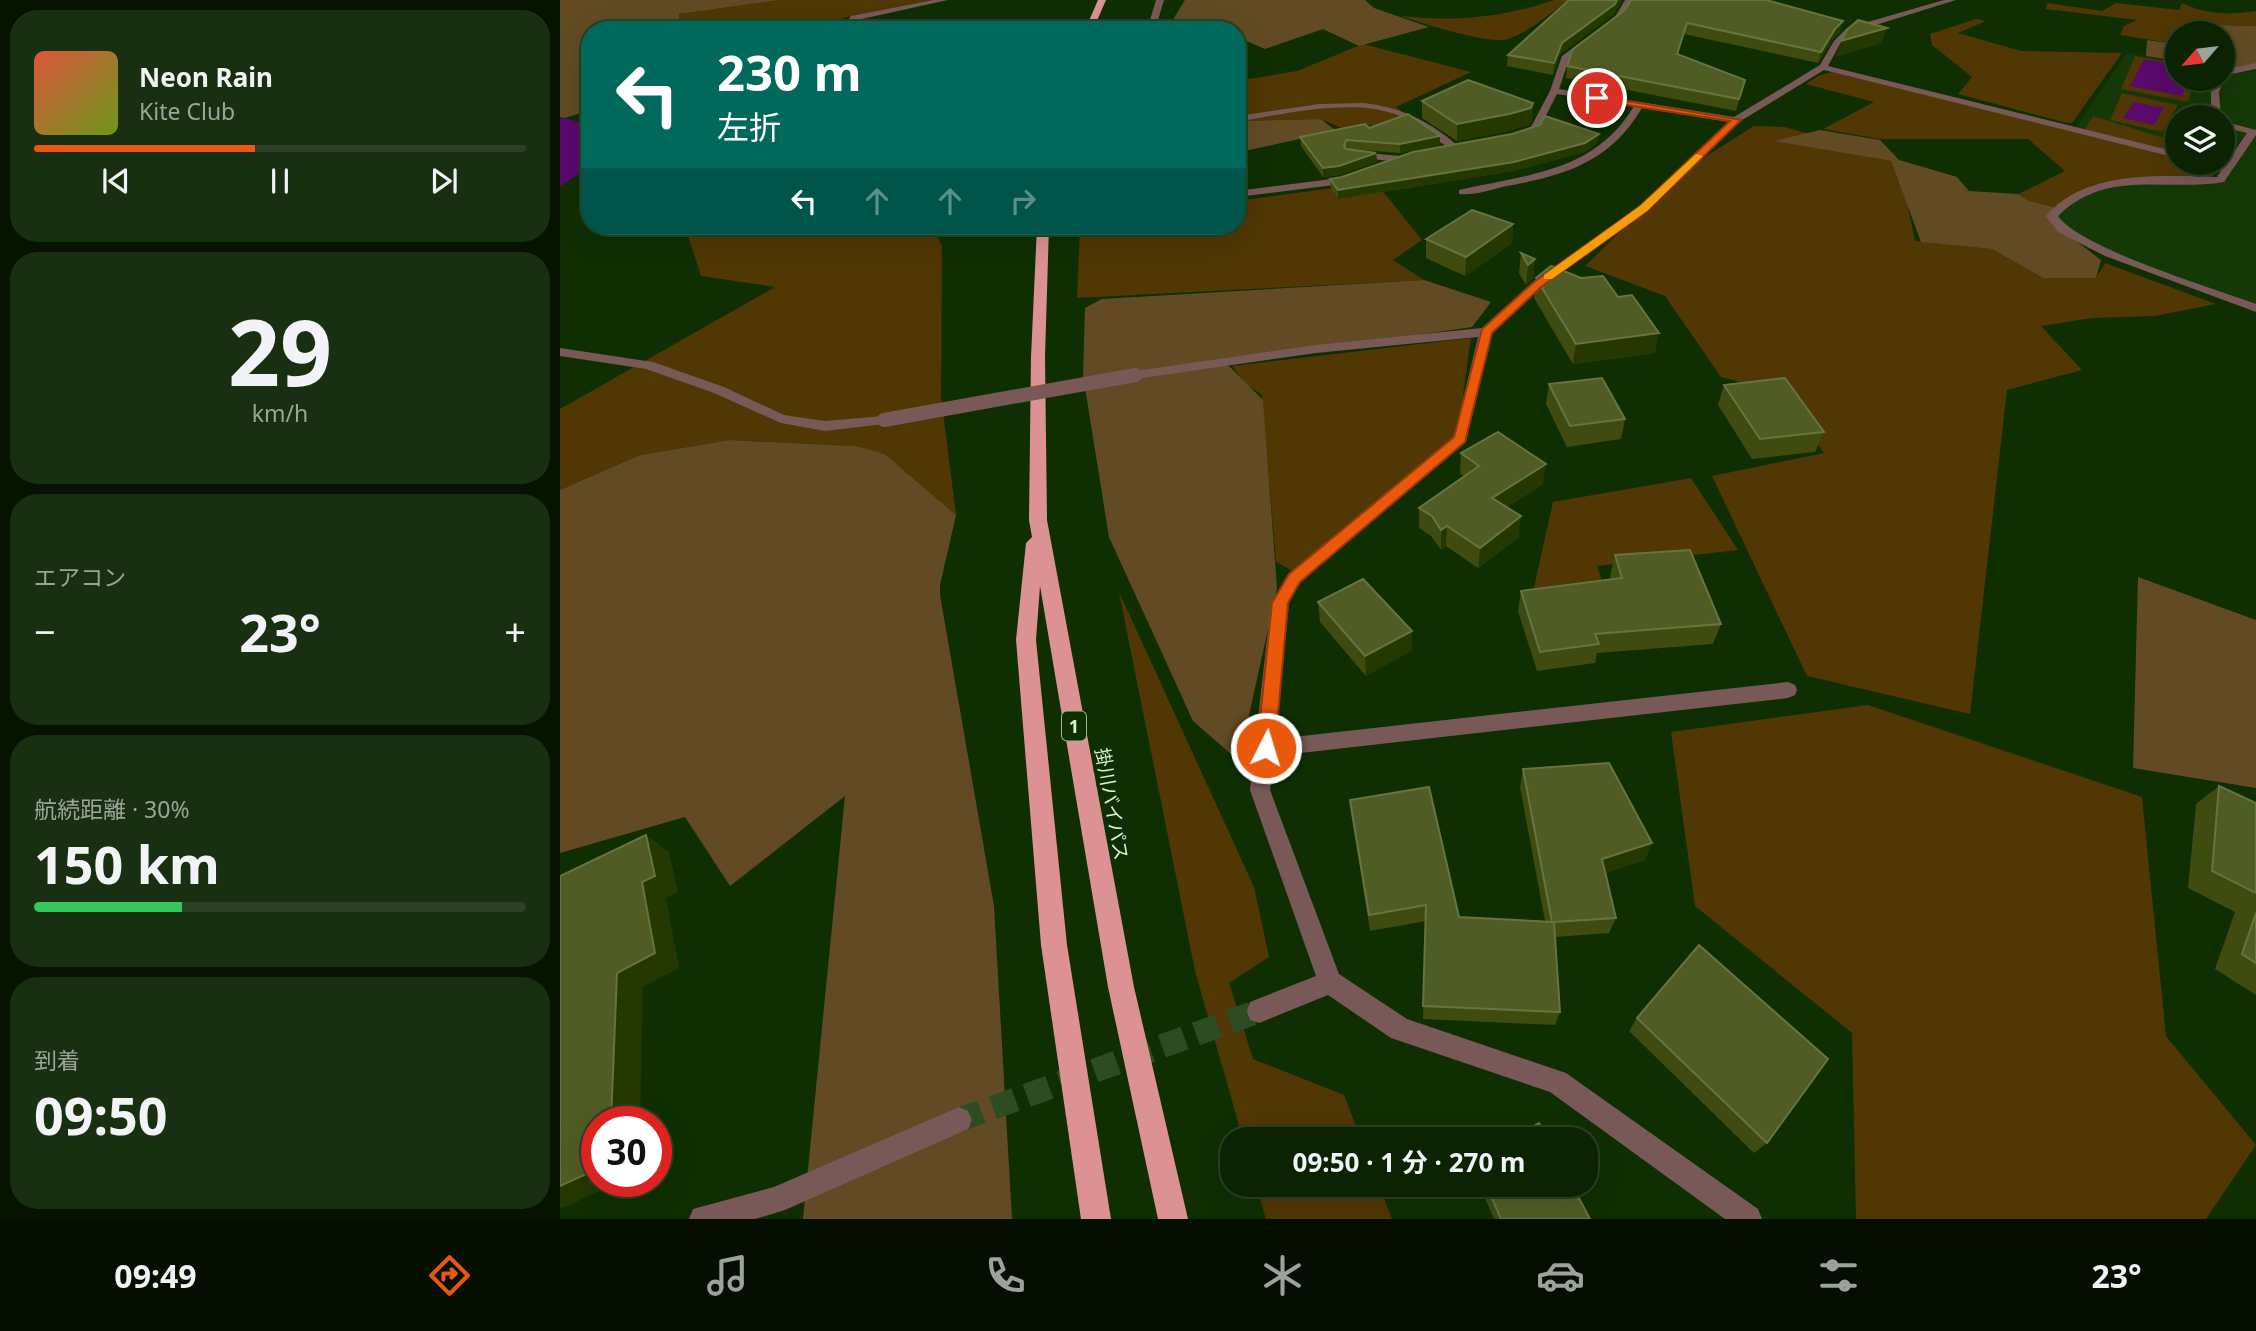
<!DOCTYPE html>
<html lang="ja">
<head>
<meta charset="utf-8">
<style>
	body { margin:0; font-family:"Noto Sans","Noto Sans JP",sans-serif; background:#192f11; color:#f1f3f6; height:100vh; display:flex; flex-direction:column; font-size:26px; white-space:nowrap }
	* { box-sizing:border-box; margin:0 }
	p { font-size:23px; color:#9aa499 }
	.icon { flex:none; width:38px; height:38px; fill:none; stroke:currentColor; stroke-width:2; stroke-linecap:round; stroke-linejoin:round }
	.map { position:relative; flex:1; overflow:hidden }
	.sheet { display:flex; flex-direction:column; gap:10px; padding:10px; background:#061301; width:560px }
	.sheet>* { flex:none }
	.hud { position:absolute; left:21px; top:21px; width:665px; height:214px; border-radius:28px; box-shadow:0 7px 28px #0002,0 0 0 2px #2b4024; background:#00695c; color:#fff; overflow:hidden }
	.needle { width:46px; rotate:242deg }
	.fabs { position:absolute; left:1605px; top:21px; display:grid; gap:14px }
	.fabs a { display:grid; place-items:center; width:70px; height:70px; border-radius:50%; background:#0b2302; box-shadow:0 7px 28px #0002,0 0 0 2px #2b4024; font-size:35px }
	.speed { position:absolute; left:21px; top:1106px; display:flex; gap:14px; font-size:35px; font-weight:700; text-align:center }
	.speed>* { display:grid; place-content:center; width:91px; height:91px; border-radius:50%; background:#0b2302; box-shadow:0 7px 28px #0002,0 0 0 2px #2b4024; line-height:1 }
	.speed .limit { border:10px solid #d22; background:#fff; color:#111 }
	.pin { position:absolute; display:grid; place-items:center; width:60px; height:60px; color:#fff; margin:-30px; border:4px solid #fff; border-radius:50%; box-shadow:0 2px 7px #0007 }
	.me { position:absolute; width:77px; margin:-38px; rotate:5deg; stroke-linejoin:round; filter:drop-shadow(0 0 5px #0008) }
	.turn { display:flex; align-items:center; gap:24px; height:147px; padding:0 21px; font-size:32px }
	.turn .icon { width:91px; height:91px; stroke-width:2.5 }
	.turn b { display:block; font-size:49px; line-height:60px }
	.lanes { display:flex; align-items:center; height:66px; padding:0 21px; background:#0003; justify-content:center; gap:35px; direction:ltr }
	.lanes .off { opacity:.35 }
	.big { font-size:52px; font-weight:700; line-height:1.1 }
	.sheet .widget { flex:1; display:flex; flex-direction:column; justify-content:center; gap:10px; min-width:0; padding:0 24px; border-radius:28px; background:#192f11 }
	.sheet .dial { align-items:center; gap:0 }
	.dial b { font-size:91px; line-height:1 }
	.song { display:flex; align-items:center; gap:21px }
	.cover { width:84px; height:84px; border-radius:10px; background:linear-gradient(135deg,hsl(10 70% 55%),hsl(80 70% 35%)) }
	.played { height:7px; border-radius:4px; background:linear-gradient(90deg,#ea580c 45%,#2b4024 45%) }
	.keys { display:flex; justify-content:space-around; direction:ltr }
	.heat { display:flex; justify-content:space-between; align-items:center; font-size:38px; direction:ltr }
	.charge { height:10px; border-radius:5px; background:linear-gradient(90deg,#34c759 30%,#2b4024 0) }
	.trip { position:absolute; left:660px; top:1127px; width:378px; height:70px; border-radius:28px; background:#0b2302; box-shadow:0 7px 28px #0002,0 0 0 2px #2b4024; font-weight:700; line-height:70px; text-align:center }
	.tabs { display:flex; height:112px; justify-content:space-around; align-items:center; background:#040e01; color:#9aa499 }
	.tabs .icon { width:49px; height:49px }
	.tabs .selected { color:#ea580c }
	.tabs b { font-size:32px; color:#f1f3f6 }
	main { display:flex; flex:1; min-height:0 }
	.map>svg:first-child { display:block }
	.built { fill:#153906 }
	.green { fill:#503704 }
	.forest { fill:#624b24 }
	.water { fill:#5a096d }
	.lines { fill:none; stroke-linecap:round; stroke-linejoin:round }
	.minor-tunnel { stroke:#2d4c22; stroke-width:24; stroke-dasharray:24 12; stroke-linecap:butt }
	.service { fill:#795858; fill-rule:evenodd }
	.minor { fill:#795858; fill-rule:evenodd }
	.trunk { fill:#dc9192; fill-rule:evenodd }
	.minor-bridge { stroke:#795858; stroke-width:14 }
	.wall { fill:#404b10 }
	.shaded-wall { fill:#263802 }
	.building { fill:#515c24; stroke:#66743f; stroke-width:2 }
	.route { fill:#ea580c; stroke:#983908; stroke-width:2 }
	.slow { fill:#f59e0b }
	.labels { text-anchor:middle; dominant-baseline:central; stroke-width:7; stroke-linejoin:round; paint-order:stroke }
	.shield { fill:#0f2f03; stroke:#9cb793; stroke-width:2 }
	.shield-label { font-size:18px; font-weight:bold; fill:#d9f1d1 }
	.street-label { font-size:19px; fill:#d9f1d1; stroke:#0f2f03 }
</style>
</head>
<body>
<main>
<section class="sheet">
<div class="widget">
<div class="song"><i class="cover"></i><div><b>Neon Rain</b><p>Kite Club</p></div></div>
<div class="played"></div>
<div class="keys"><svg class="icon" aria-label="previous" viewBox="0 0 24 24"><path d="M18 5L8 12l10 7zM5 5v14"/></svg><svg class="icon" aria-label="pause" viewBox="0 0 24 24"><path d="M8 5v14M16 5v14"/></svg><svg class="icon" aria-label="next" viewBox="0 0 24 24"><path d="M6 5l10 7-10 7zM19 5v14"/></svg></div>
</div>
<div class="widget dial"><b>29</b><p>km/h</p></div>
<div class="widget"><p>エアコン</p>
<div class="heat"><a>−</a><b class="big">23°</b><a>+</a></div>
</div>
<div class="widget"><p>航続距離 · 30%</p><b class="big">150 km</b><div class="charge"></div></div>
<div class="widget"><p>到着</p><b class="big">09:50</b></div>
</section>
<div class="map">
<svg width="1696" height="1219" viewBox="0 0 1696 1219">
	<rect width="100%" height="100%" fill="#0f2f03"/>
	<polygon class="built" points="1567,53 1617,62 1617,79 1662,79 1663,70 1679,73 1696,71 1696,308 1542,250 1502,230 1495,213 1521,194 1596,180 1659,180 1667,169 1644,163 1662,163 1662,117 1617,117 1617,156 1514,130"/>
	<g class="green">
		<polygon points="220,0 372,0 283,18 274,30 121,30 119,14"/>
		<path d="M994,0H1008C990,14 970,31 948,39C930,45 860,23 841,16C891,22 946,17 994,0Z"/>
		<path d="M1487,3L1542,11L1556,3L1619,10L1622,3C1648,15 1668,15 1696,11V26L1661,25L1630,30V33H1617V44L1560,35L1564,26L1577,20L1486,9Z"/>
		<polygon points="1416,19 1426,21 1398,33 1461,51 1562,53 1512,123 1503,122 1398,94 1412,77 1372,45 1370,34"/>
		<polygon points="803,44 911,72 836,107 883,143 844,150 812,125 784,129 761,119 677,121 677,81 737,71"/>
		<polygon points="1575,56 1617,63 1617,79 1635,79 1628,102 1561,89"/>
		<polygon points="1272,72 1522,134 1533,116 1617,142 1617,163 1656,163 1662,167 1648,180 1533,185 1498,208 1469,201 1458,194 1505,171 1468,139 1319,139 1263,129 1314,102 1246,84 1258,76"/>
		<polygon points="1562,93 1618,105 1602,132 1550,120"/>
		<polygon points="1194,126 1225,127 1249,134 1216,141 1331,161 1347,203 1355,241 1432,249 1483,278 1536,278 1545,263 1656,304 1595,316 1532,318 1481,326 1522,370 1447,390 1410,714 1247,676 1152,476 1264,453 1221,392 1161,377 1105,296 1025,266 1121,172"/>
		<polygon points="813,179 862,240 833,260 864,280 517,298 520,226 677,226 677,201 796,185"/>
		<polygon points="125,226 373,226 382,246 381,396 396,515 325,454 279,445 169,440 80,455 0,490 0,409 215,287 141,276"/>
		<polygon points="911,338 897,438 735,572 716,562 702,395 685,383 672,366"/>
		<polygon points="1131,478 1178,550 1037,566 1043,583 973,592 993,502"/>
		<polygon points="559,592 694,887 709,957 669,983 693,1059 784,1095 801,1139 683,1139 635,971"/>
		<polygon points="1308,705 1582,797 1606,1036 1696,1145 1646,1219 1296,1219 1292,1033 1135,906 1111,732"/>
		<polygon points="696,1185 819,1185 832,1219 706,1219"/>
	</g>
	<g class="forest">
		<polygon points="0,0 220,0 119,14 121,30 30,30 30,110 5,118 0,117"/>
		<path d="M625,0H805L814,8L869,27L799,46L763,29L705,49L677,37V30C654,30 635,19 612,21Z"/>
		<polygon points="1661,25 1696,26 1696,65 1663,70 1662,33 1630,33 1630,30"/>
		<polygon points="1587,40 1617,44 1617,61 1586,56"/>
		<polygon points="761,119 776,131 685,151 677,149 677,121"/>
		<polygon points="1260,130 1320,140 1339,160 1397,177 1409,191 1458,194 1469,201 1498,208 1489,214 1502,230 1541,260 1536,278 1483,278 1432,249 1361,242 1331,161 1214,141"/>
		<polygon points="864,280 931,302 912,327 666,363 703,400 717,588 679,761 633,721 549,537 523,375 525,308 542,299"/>
		<polygon points="169,440 295,446 325,454 396,515 380,585 380,595 434,906 452,1219 243,1219 285,796 170,886 125,817 0,853 0,490 80,455"/>
		<polygon points="1578,577 1696,620 1696,788 1573,768"/>
	</g>
	<g class="water">
		<polygon points="1584,59 1617,65 1617,79 1628,79 1622,96 1570,86"/>
		<polygon points="1574,102 1604,108 1594,125 1563,118"/>
		<polygon points="0,117 30,125 30,167 0,186"/>
	</g>
	<g class="lines">
		<polyline class="minor-tunnel" points="399,1120 699,1011"/>
		<g class="service">
			<polygon points="596,0 604,0 595,30 587,30"/>
			<path d="M804,103C840,107 872,122 899,147L890,149C873,137 856,121 835,114C790,98 723,114 677,122V116L759,104Z"/>
			<polygon points="795,152 841,156 846,159 841,162 791,157 790,155"/>
		</g>
		<g class="minor">
			<polygon points="373,0 388,0 297,20 288,30 280,30 291,16"/>
			<path d="M1065,0H1073L1061,20L1009,59L999,89L1174,117L1260,65L1274,41L1287,28L1384,0H1396L1293,32L1280,44L1268,66L1617,152V158L1264,70L1179,122L1087,211L982,287L932,333L906,442L740,582L729,603L715,739L1228,682L1235,685L1237,690L1235,695L1228,698L714,756L710,790L779,974L847,1019L1006,1073L1198,1209L1202,1219H1165L990,1092L831,1038L768,995L699,1023L690,1020L687,1011L690,1002L756,976L690,790L711,603L728,574L894,437L918,337L756,353L575,379L568,375L575,371L756,345L922,328L974,281L1079,207L1169,122L1082,108C1050,162 1006,175 947,186C932,189 914,196 899,194V190C967,174 1034,173 1074,106L997,94L978,131L955,138L950,135L971,127L990,91L1002,56L1055,17Z"/>
			<polygon points="1696,63 1696,69 1662,76 1662,70"/>
			<polygon points="1662,77 1664,79 1659,92 1661,117 1651,117 1651,92 1656,79"/>
			<path d="M1662,121L1696,130V135L1664,182C1606,192 1546,168 1498,216C1522,249 1653,288 1696,304V312L1545,256L1498,232L1486,216C1526,169 1602,176 1657,177L1661,171L1641,163L1665,165L1687,133L1662,127Z"/>
			<polygon points="793,174 797,175 797,179 782,184 677,197 677,191 780,178"/>
			<polygon points="0,348 93,362 164,387 224,415 265,421 324,416 331,420 324,424 265,431 221,423 154,393 86,369 0,356"/>
			<polygon points="399,1107 408,1111 412,1120 408,1129 225,1210 195,1219 129,1219 133,1209 214,1187"/>
		</g>
		<g class="trunk">
			<polygon points="538,0 546,0 533,30 525,30"/>
			<polygon points="477,226 489,226 485,357 487,520 574,987 628,1219 598,1219 548,987 480,586 476,640 507,945 551,1219 521,1219 481,945 456,640 466,543 472,537 469,520 471,357"/>
		</g>
		<polyline class="minor-bridge" points="324,420 575,375"/>
	</g>
	<g class="wall">
		<polygon points="997,0 1062,0 1053,15 1000,54 993,75 947,66 948,55 1007,2"/>
		<polygon points="1065,10 1280,32 1272,40 1258,63 1124,34 1118,55 1185,80 1176,111 1006,78 1007,66"/>
		<polygon points="862,101 972,120 969,125 947,131 897,141 862,118"/>
		<polygon points="809,128 880,136 880,145 840,153 786,149 816,153 817,162 779,175 763,177 741,146 740,137"/>
		<polygon points="1037,143 1024,152 954,171 778,199 771,188 770,179"/>
		<polygon points="953,224 952,243 905,276 866,258 866,239"/>
		<polygon points="961,253 975,259 973,278 966,285 959,273"/>
		<polygon points="976,278 1058,297 1095,353 1013,364 974,298"/>
		<polygon points="989,384 1065,419 1061,439 1007,447 986,404"/>
		<polygon points="1164,385 1264,432 1255,452 1192,459 1158,405"/>
		<polygon points="901,453 983,484 947,507 959,537 918,568 886,546 881,550 871,536 859,528 859,508 904,476 900,474"/>
		<polygon points="1055,555 1161,624 1153,644 1037,653 1035,663 977,671 958,611 961,591 1051,580 1050,576"/>
		<polygon points="758,602 852,650 806,676 760,622"/>
		<polygon points="963,769 1085,860 1045,873 1056,918 1049,933 995,937 1000,1012 995,1025 863,1019 866,921 810,931 792,818 790,800 899,917 985,921 960,787"/>
		<polygon points="1659,786 1696,803 1696,995 1655,969 1675,912 1628,888 1636,804"/>
		<polygon points="1077,1018 1207,1143 1194,1153 1069,1031"/>
		<polygon points="919,1185 1012,1185 1030,1219 934,1219"/>
	</g>
	<g class="shaded-wall">
		<polygon points="1057,0 1062,0 1053,15 1000,54 993,75 994,63 1002,43"/>
		<polygon points="1283,21 1280,32 1272,40 1258,63 1261,52 1275,29"/>
		<polygon points="1327,28 1322,43 1276,57 1281,41"/>
		<polygon points="973,103 972,120 969,125 947,131 897,141 897,124"/>
		<polygon points="1039,134 1037,143 1024,152 954,171 778,199 778,190"/>
		<polygon points="880,136 880,145 840,153 840,144"/>
		<polygon points="816,153 817,162 779,175 763,177 763,168"/>
		<polygon points="953,224 952,243 905,276 906,257"/>
		<polygon points="975,259 973,278 966,285 968,265"/>
		<polygon points="1099,333 1095,353 1013,364 1016,344"/>
		<polygon points="986,464 983,484 930,518 932,498"/>
		<polygon points="961,516 959,537 918,568 920,548"/>
		<polygon points="887,526 886,546 881,550 881,530"/>
		<polygon points="852,631 852,650 806,676 805,656"/>
		<polygon points="86,835 109,852 118,892 106,898 119,968 83,987 80,1122 51,1122 57,973 82,882"/>
		<polygon points="1092,843 1085,860 1036,876 1042,859"/>
		<polygon points="37,1169 37,1181 60,1181 3,1208 0,1207 0,1186"/>
	</g>
	<g class="building">
		<polygon points="1009,0 1057,0 1055,4 1002,43 994,63 948,55"/>
		<polygon points="1071,0 1206,0 1283,21 1275,29 1261,52 1127,23 1117,54 1185,80 1179,99 1007,66 1013,49 1065,10"/>
		<polygon points="1298,20 1327,28 1281,41 1287,30"/>
		<polygon points="908,80 973,103 971,108 949,114 897,124 862,101"/>
		<polygon points="848,114 880,136 840,144 786,140 784,147 786,149 816,153 779,166 763,168 740,137 805,124 809,128"/>
		<polygon points="985,116 1039,134 1025,143 954,162 778,190 770,179 782,177 853,152 952,134 980,125"/>
		<polygon points="912,210 953,224 906,257 866,239"/>
		<polygon points="961,253 975,259 968,265"/>
		<polygon points="991,266 1021,278 1043,276 1058,297 1072,295 1099,333 1016,344 976,278"/>
		<polygon points="1042,378 1065,419 1010,426 989,384"/>
		<polygon points="1225,378 1264,432 1200,439 1164,385"/>
		<polygon points="938,432 986,464 932,498 961,516 920,548 887,526 881,530 872,516 859,508 919,466 901,453"/>
		<polygon points="1130,550 1161,624 1035,634 1039,644 980,652 961,591 1062,578 1055,555"/>
		<polygon points="803,579 852,631 805,656 758,602"/>
		<polygon points="1049,763 1092,843 1042,859 1056,918 994,922 1000,1012 863,1006 866,905 809,915 790,800 869,787 899,917 992,922 963,769"/>
		<polygon points="1659,786 1696,803 1696,893 1652,871"/>
		<polygon points="86,835 95,876 82,882 95,953 57,973 51,1122 37,1122 37,1169 0,1186 0,876"/>
		<polygon points="1696,913 1696,963 1682,954"/>
		<polygon points="1139,945 1268,1059 1207,1143 1077,1018"/>
		<polygon points="979,1123 988,1139 952,1139"/>
		<polygon points="926,1185 1012,1185 1030,1219 941,1219"/>
	</g>
	<polygon class="route" points="1037,96 1181,120 1087,211 982,286 932,333 905,442 740,582 728,603 715,748 712,753 706,756 700,753 697,748 712,603 729,574 894,437 922,329 974,282 1080,206 1170,121 1034,100"/>
	<polygon class="slow" points="1136,154 1143,156 1087,211 992,279 984,279 984,275 1080,206"/>
	<g class="labels">
		<rect class="shield" x="502" y="711.5" width="24" height="29" rx="5"/>
		<g class="shield-label">
			<text x="514" y="726">1</text>
		</g>
		<g class="street-label">
			<text transform="translate(552 804) rotate(80)">掛川バイパス</text>
		</g>
	</g>
</svg>
<div class="fabs">
<a><svg class="needle" viewBox="-14 -14 28 28"><path d="M0-13l5 13h-10z" fill="#e53935"/><path d="M0 13l5-13h-10z" fill="#9aa499"/></svg></a>
<a><svg class="icon" aria-label="layers" viewBox="0 0 24 24"><path d="M12 4l9 5-9 5-9-5zM3 14l9 5 9-5"/></svg></a>
</div>
<div class="speed"><div class="limit">30</div></div>
<div class="pin" style="left:1037px;top:98px;background:#d93025"><svg class="icon" aria-label="arrive" viewBox="0 0 24 24"><path d="M6 21V4h12l-3 4 3 4H6"/></svg></div>
<svg class="me" style="left:706px;top:748px" viewBox="-20 -20 40 40"><circle r="17" fill="#ea580c" stroke="#fff" stroke-width="3"/><path d="M0-11L8 9 0 5-8 9z" fill="#fff"/></svg>
<div class="trip">09:50 · 1 分 · 270 m</div>
<div class="hud">
<div class="turn"><svg class="icon" aria-label="left" viewBox="0 0 24 24"><path d="M17 20v-9H6M10 6l-5 5 5 5"/></svg><div><b>230 m</b>左折</div></div>
<div class="lanes"><svg class="icon" aria-label="left" viewBox="0 0 24 24"><path d="M17 20v-9H6M10 6l-5 5 5 5"/></svg><svg class="icon off" aria-label="ahead" viewBox="0 0 24 24"><path d="M12 20V5M6 11l6-6 6 6"/></svg><svg class="icon off" aria-label="ahead" viewBox="0 0 24 24"><path d="M12 20V5M6 11l6-6 6 6"/></svg><svg class="icon off" aria-label="right" viewBox="0 0 24 24"><path d="M7 20v-9h11M14 6l5 5-5 5"/></svg></div>
</div>
</div>
</main>
<nav class="tabs">
<b>09:49</b>
<svg class="icon selected" aria-label="directions" viewBox="0 0 24 24"><path d="M12 3l9 9-9 9-9-9zM9 14v-3h6M13 9l2 2-2 2"/></svg>
<svg class="icon" aria-label="music" viewBox="0 0 24 24"><path d="M9 18V5l10-2v13"/><circle cx="6" cy="18" r="3"/><circle cx="16" cy="16" r="3"/></svg>
<svg class="icon" aria-label="phone" viewBox="0 0 24 24"><path d="M5 4h4l2 5-3 2q2 4 5 5l2-3 5 2v4C11 20 4 13 5 4z"/></svg>
<svg class="icon" aria-label="climate" viewBox="0 0 24 24"><path d="M12 3v18M4 7l16 10M4 17L20 7"/></svg>
<svg class="icon" aria-label="car" viewBox="0 0 24 24"><path d="M5 17H2v-5l4-1 3-4h7l3 4 3 1v5h-3M9 17h6M6 11h13"/><circle cx="7" cy="17" r="2"/><circle cx="17" cy="17" r="2"/></svg>
<svg class="icon" aria-label="filters" viewBox="0 0 24 24"><path d="M4 7h16M4 17h16"/><circle cx="9" cy="7" r="2"/><circle cx="15" cy="17" r="2"/></svg>
<b>23°</b>
</nav>
</body>
</html>
